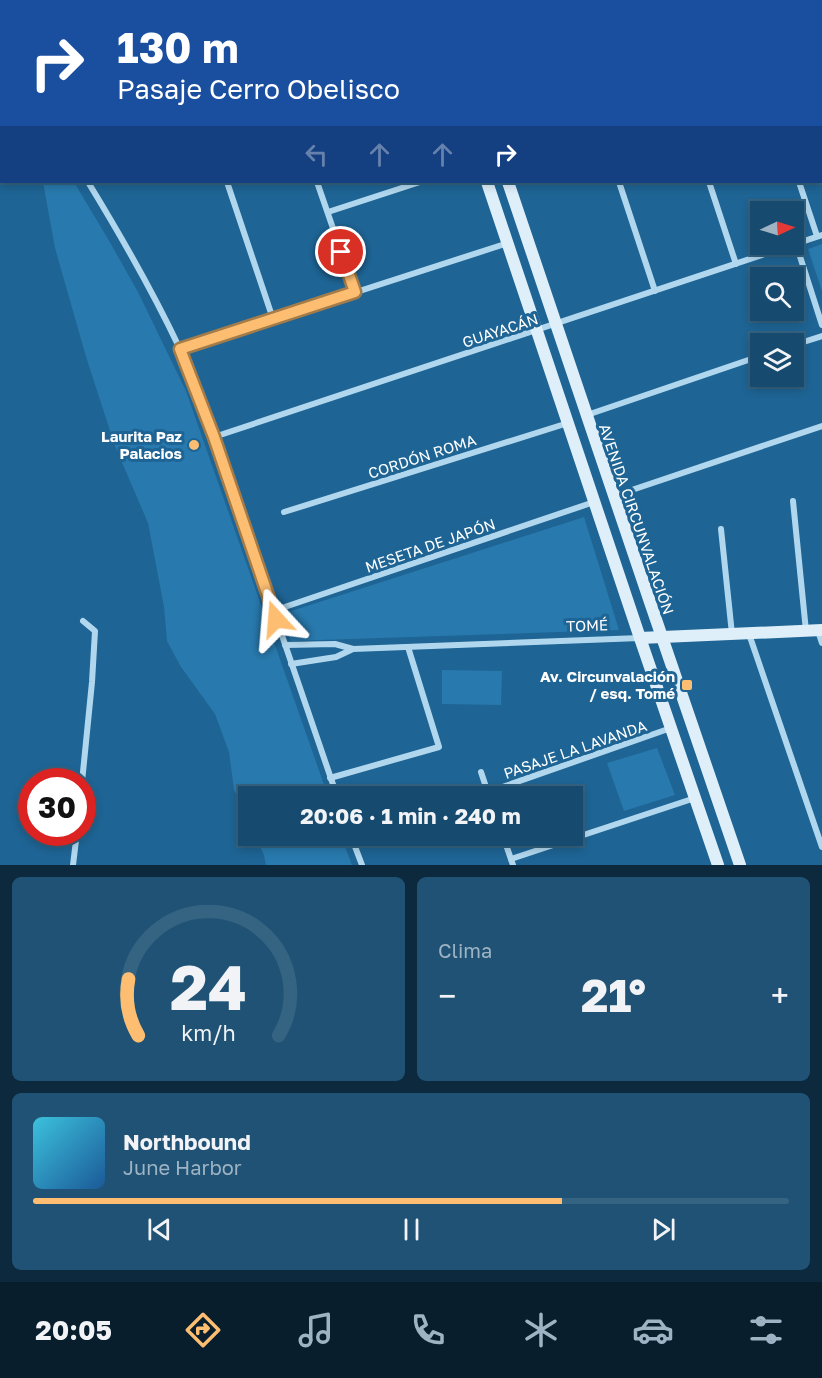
<!DOCTYPE html>
<html lang="es">
<head>
<meta charset="utf-8">
<style>
	body { margin:0; font-family:"Golos Text",sans-serif; background:#1f5274; color:#f1f3f6; height:100vh; display:flex; flex-direction:column; font-size:22px; white-space:nowrap }
	* { box-sizing:border-box; margin:0 }
	p { font-size:20px; color:#9eb3c3 }
	.icon { flex:none; width:33px; height:33px; fill:none; stroke:currentColor; stroke-width:2; stroke-linecap:round; stroke-linejoin:round }
	.map { position:relative; height:865px; overflow:hidden }
	.side { display:flex; flex-direction:column; gap:12px; padding:12px; background:#0c293d; flex:1 }
	.side>* { flex:none }
	.banner { position:absolute; left:0px; top:0px; width:822px; height:183px; box-shadow:0 3px 9px #0003,0 0 0 2px #356382; background:#1a4fa0; color:#fff; overflow:hidden }
	.needle { width:39px; rotate:86deg }
	.tools { position:absolute; left:750px; top:201px; display:grid; gap:12px }
	.tools a { display:grid; place-items:center; width:54px; height:54px; border-radius:0px; background:#164b6f; box-shadow:0 3px 9px #0003,0 0 0 2px #356382; font-size:30px }
	.speed { position:absolute; left:18px; top:768px; display:flex; gap:12px; font-size:30px; font-weight:700; text-align:center }
	.speed>* { display:grid; place-content:center; width:78px; height:78px; border-radius:50%; background:#164b6f; box-shadow:0 3px 9px #0003,0 0 0 2px #356382; line-height:1 }
	.speed .limit { border:9px solid #d22; background:#fff; color:#111 }
	.pin { position:absolute; display:grid; place-items:center; width:51px; height:51px; color:#fff; margin:-26px; border:3px solid #fff; border-radius:50%; box-shadow:0 2px 6px #0007 }
	.me { position:absolute; width:66px; margin:-33px; rotate:341deg; stroke-linejoin:round; filter:drop-shadow(0 0 4px #0008) }
	.turn { display:flex; align-items:center; gap:21px; height:126px; padding:0 18px; font-size:27px }
	.turn .icon { width:78px; height:78px; stroke-width:2.5 }
	.turn b { display:block; font-size:42px; line-height:51px }
	.lanes { display:flex; align-items:center; height:57px; padding:0 18px; background:#0003; justify-content:center; gap:30px; direction:ltr }
	.lanes .off { opacity:.35 }
	.big { font-size:45px; font-weight:700; line-height:1.1 }
	.side .tile { flex:1; display:flex; flex-direction:column; justify-content:center; gap:9px; min-width:0; padding:0 21px; border-radius:9px; background:#1f5274 }
	.side .dial { align-items:center; gap:0 }
	.dial svg { height:156px; overflow:visible; fill:none; stroke:#356382; stroke-width:7; stroke-linecap:round; text-anchor:middle }
	.dial text { fill:#f1f3f6; stroke:none }
	.song { display:flex; align-items:center; gap:18px }
	.cover { width:72px; height:72px; border-radius:9px; background:linear-gradient(135deg,hsl(190 70% 55%),hsl(210 70% 35%)) }
	.played { height:6px; border-radius:3px; background:linear-gradient(90deg,#fdbe71 70%,#356382 70%) }
	.keys { display:flex; justify-content:space-around; direction:ltr }
	.heat { display:flex; justify-content:space-between; align-items:center; font-size:33px; direction:ltr }
	.side .tiles { flex:1; display:grid; gap:12px; grid-template-columns:1fr 1fr }
	.tile:last-child { grid-column:span 2 }
	.trip { position:absolute; left:238px; top:786px; width:345px; height:60px; border-radius:0px; background:#164b6f; box-shadow:0 3px 9px #0003,0 0 0 2px #356382; font-weight:700; line-height:60px; text-align:center }
	.tab-bar { display:flex; height:96px; justify-content:space-around; align-items:center; background:#091e2c; color:#9eb3c3 }
	.tab-bar .icon { width:42px; height:42px }
	.tab-bar .current { color:#fdbe71 }
	.tab-bar b { font-size:27px; color:#f1f3f6 }
	.map>svg:first-child { display:block }
	.green { fill:#2879ad }
	.lines { fill:none; stroke-linecap:round; stroke-linejoin:round }
	.street { stroke:#b1d7ee; stroke-width:6 }
	.secondary { stroke:#deeffa; stroke-width:12 }
	.route-casing { stroke:#a47c49; stroke-width:15 }
	.route { stroke:#fdbe71; stroke-width:10 }
	.poi-dot { fill:#fdbe71; stroke:#1e6494; stroke-width:2 }
	.labels { text-anchor:middle; dominant-baseline:central; stroke-width:6; stroke-linejoin:round; paint-order:stroke }
	.street-label { font-size:15px; fill:#fff; stroke:#1e6494 }
	.poi-label { font-size:15px; font-weight:bold; fill:#fff; stroke:#1e6494; text-anchor:end }
</style>
</head>
<body>
<div class="map">
<svg width="822" height="865" viewBox="0 0 822 865">
	<rect width="100%" height="100%" fill="#1e6494"/>
	<g class="green">
		<polygon points="752,0 822,0 822,59 821,59 820,2 753,2"/>
		<polygon points="43,182 74,182 111,244 138,292 186,391 328,796 249,796 249,822 234,790 229,752 215,714 181,667 167,641 164,607 148,523 115,446 87,360 55,248"/>
		<polygon points="822,244 822,291 808,249"/>
		<polygon points="584,517 619,630 291,641 279,615"/>
		<polygon points="442,670 502,671 501,705 442,704"/>
		<polygon points="657,748 675,795 624,811 607,763"/>
		<polygon points="255,836 341,836 352,865 266,865 264,855"/>
	</g>
	<g class="lines">
		<g class="street">
			<polyline points="183,0 184,2"/>
			<polyline points="649,0 649,2"/>
			<polyline points="740,0 740,2"/>
			<polyline points="207,2 212,0"/>
			<polyline points="553,2 557,0"/>
			<polyline points="0,42 2,44"/>
			<polyline points="0,97 2,99"/>
			<path d="M88,182C121,236 152,290 179,347C193,376 203,407 214,437L337,796"/>
			<polyline points="227,182 273,319"/>
			<polyline points="317,182 355,292"/>
			<polyline points="619,182 655,291"/>
			<polyline points="709,182 736,264"/>
			<polyline points="799,182 817,236"/>
			<polyline points="328,212 420,182"/>
			<polyline points="796,244 822,325"/>
			<polyline points="794,345 822,336"/>
			<polyline points="180,349 508,243"/>
			<polyline points="587,415 760,356"/>
			<polyline points="214,437 822,235"/>
			<polyline points="614,496 822,426"/>
			<polyline points="793,501 806,631"/>
			<polyline points="284,512 568,423"/>
			<polyline points="721,529 732,634"/>
			<polyline points="273,611 594,502"/>
			<polyline points="818,631 822,643"/>
			<polyline points="749,634 822,847"/>
			<polyline points="285,645 335,644 353,649 640,638"/>
			<polyline points="291,664 336,657 353,649"/>
			<polyline points="481,772 489,796"/>
			<polyline points="330,778 439,747 408,647"/>
			<polyline points="82,782 92,682 95,631 83,621"/>
			<polyline points="488,792 671,728"/>
			<polyline points="351,836 362,865"/>
			<polyline points="503,836 513,865"/>
			<polyline points="511,859 695,798"/>
			<polyline points="73,865 77,832"/>
		</g>
		<g class="secondary">
			<polyline points="426,0 427,2"/>
			<polyline points="447,0 448,2"/>
			<polyline points="487,182 640,638 718,865"/>
			<polyline points="508,182 650,602 740,865"/>
			<polyline points="640,638 822,630"/>
		</g>
	</g>
	<g class="lines">
		<g class="route-casing">
			<polyline id="route" points="276,619 214,437 180,349 355,292 341,252"/>
		</g>
		<use href="#route" class="route"/>
	</g>
	<g class="poi-dot">
		<circle cx="194" cy="445" r="6"/>
		<rect x="681" y="679" width="12" height="12" rx="3"/>
	</g>
	<g class="labels">
		<g class="street-label">
			<text transform="translate(500 330) rotate(-18)">GUAYACÁN</text>
			<text transform="translate(422 456) rotate(-18)">CORDÓN ROMA</text>
			<text transform="translate(637 519) rotate(71)">AVENIDA CIRCUNVALACIÓN</text>
			<text transform="translate(430 545) rotate(-19)">MESETA DE JAPÓN</text>
			<text transform="translate(587 625) rotate(-2)">TOMÉ</text>
			<text transform="translate(575 749) rotate(-19)">PASAJE LA LAVANDA</text>
		</g>
		<g class="poi-label">
			<text x="182" y="436">Laurita Paz<tspan x="182" dy="17">Palacios</tspan></text>
			<text x="675" y="676">Av. Circunvalación<tspan x="675" dy="17">/ esq. Tomé</tspan></text>
		</g>
	</g>
</svg>
<div class="tools">
<a><svg class="needle" viewBox="-14 -14 28 28"><path d="M0-13l5 13h-10z" fill="#e53935"/><path d="M0 13l5-13h-10z" fill="#9eb3c3"/></svg></a>
<a><svg class="icon" aria-label="search" viewBox="0 0 24 24"><circle cx="10" cy="10" r="6"/><path d="M15 15l6 6"/></svg></a>
<a><svg class="icon" aria-label="layers" viewBox="0 0 24 24"><path d="M12 4l9 5-9 5-9-5zM3 14l9 5 9-5"/></svg></a>
</div>
<div class="speed"><div class="limit">30</div></div>
<div class="pin" style="left:341px;top:252px;background:#d93025"><svg class="icon" aria-label="arrive" viewBox="0 0 24 24"><path d="M6 21V4h12l-3 4 3 4H6"/></svg></div>
<svg class="me" style="left:276px;top:619px" viewBox="-20 -20 40 40"><path d="M0-17L14 15 0 8-14 15z" fill="#fdbe71" stroke="#fff" stroke-width="4"/></svg>
<div class="trip">20:06 · 1 min · 240 m</div>
<div class="banner">
<div class="turn"><svg class="icon" aria-label="right" viewBox="0 0 24 24"><path d="M7 20v-9h11M14 6l5 5-5 5"/></svg><div><b>130 m</b>Pasaje Cerro Obelisco</div></div>
<div class="lanes"><svg class="icon off" aria-label="left" viewBox="0 0 24 24"><path d="M17 20v-9H6M10 6l-5 5 5 5"/></svg><svg class="icon off" aria-label="ahead" viewBox="0 0 24 24"><path d="M12 20V5M6 11l6-6 6 6"/></svg><svg class="icon off" aria-label="ahead" viewBox="0 0 24 24"><path d="M12 20V5M6 11l6-6 6 6"/></svg><svg class="icon" aria-label="right" viewBox="0 0 24 24"><path d="M7 20v-9h11M14 6l5 5-5 5"/></svg></div>
</div>
</div>
<section class="side">
<div class="tiles">
<div class="tile dial"><svg viewBox="0 0 100 80">
<path d="M14 69A42 42 0 1 1 86 69"/>
<path d="M14 69A42 42 0 0 1 9 40" stroke="#fdbe71"/>
<text x="50" y="56" font-size="32" font-weight="700">24</text>
<text x="50" y="72" font-size="11">km/h</text>
</svg></div>
<div class="tile"><p>Clima</p>
<div class="heat"><a>−</a><b class="big">21°</b><a>+</a></div>
</div>
<div class="tile">
<div class="song"><i class="cover"></i><div><b>Northbound</b><p>June Harbor</p></div></div>
<div class="played"></div>
<div class="keys"><svg class="icon" aria-label="previous" viewBox="0 0 24 24"><path d="M18 5L8 12l10 7zM5 5v14"/></svg><svg class="icon" aria-label="pause" viewBox="0 0 24 24"><path d="M8 5v14M16 5v14"/></svg><svg class="icon" aria-label="next" viewBox="0 0 24 24"><path d="M6 5l10 7-10 7zM19 5v14"/></svg></div>
</div>
</div>
</section>
<nav class="tab-bar">
<b>20:05</b>
<svg class="icon current" aria-label="directions" viewBox="0 0 24 24"><path d="M12 3l9 9-9 9-9-9zM9 14v-3h6M13 9l2 2-2 2"/></svg>
<svg class="icon" aria-label="music" viewBox="0 0 24 24"><path d="M9 18V5l10-2v13"/><circle cx="6" cy="18" r="3"/><circle cx="16" cy="16" r="3"/></svg>
<svg class="icon" aria-label="phone" viewBox="0 0 24 24"><path d="M5 4h4l2 5-3 2q2 4 5 5l2-3 5 2v4C11 20 4 13 5 4z"/></svg>
<svg class="icon" aria-label="climate" viewBox="0 0 24 24"><path d="M12 3v18M4 7l16 10M4 17L20 7"/></svg>
<svg class="icon" aria-label="car" viewBox="0 0 24 24"><path d="M5 17H2v-5l4-1 3-4h7l3 4 3 1v5h-3M9 17h6M6 11h13"/><circle cx="7" cy="17" r="2"/><circle cx="17" cy="17" r="2"/></svg>
<svg class="icon" aria-label="filters" viewBox="0 0 24 24"><path d="M4 7h16M4 17h16"/><circle cx="9" cy="7" r="2"/><circle cx="15" cy="17" r="2"/></svg>
</nav>
</body>
</html>
